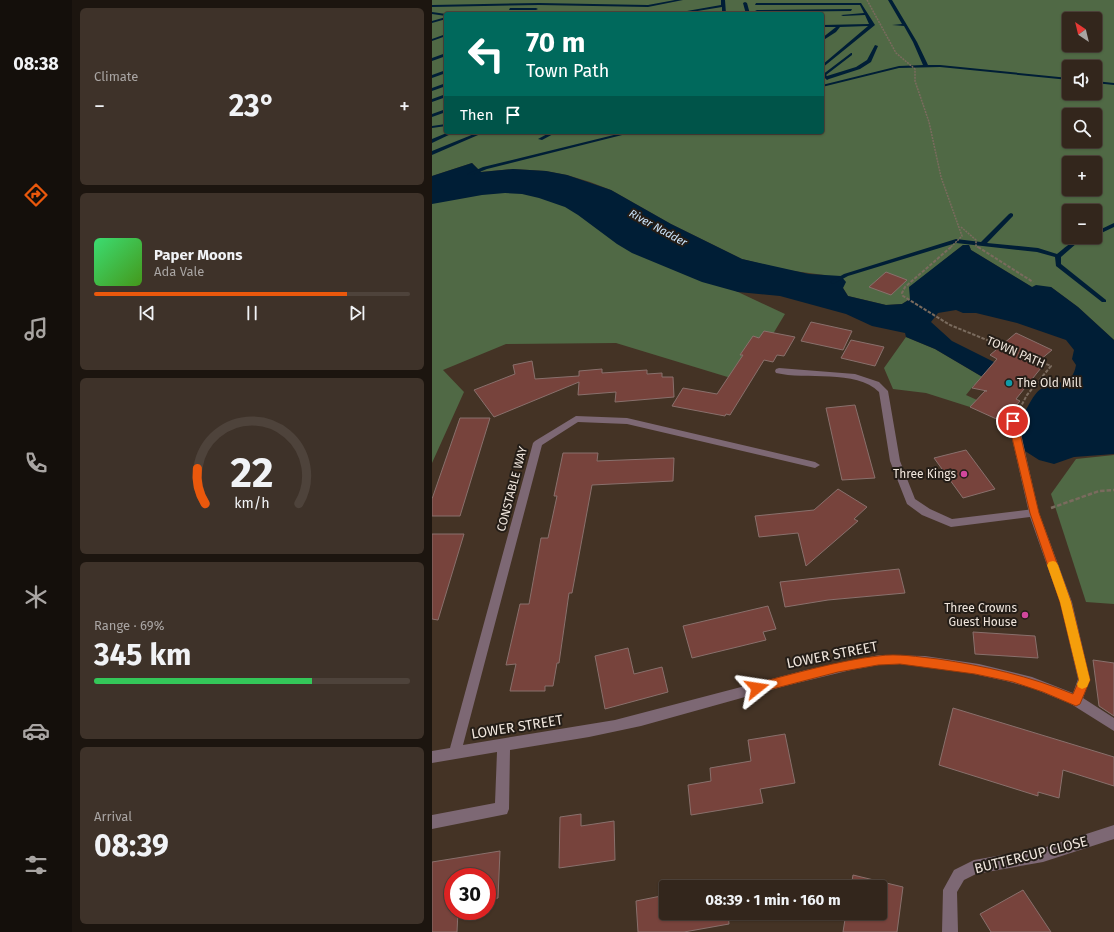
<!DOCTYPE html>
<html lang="en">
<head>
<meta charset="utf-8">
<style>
	body { margin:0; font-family:"Fira Sans",sans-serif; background:#3e3229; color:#f1f3f6; height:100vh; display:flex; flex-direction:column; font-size:15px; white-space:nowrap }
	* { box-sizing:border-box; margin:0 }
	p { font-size:13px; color:#a9a5a3 }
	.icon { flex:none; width:22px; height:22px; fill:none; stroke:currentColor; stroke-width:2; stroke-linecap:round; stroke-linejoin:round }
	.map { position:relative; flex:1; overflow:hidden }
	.side { display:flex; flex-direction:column; gap:8px; padding:8px; background:#1c150f; width:360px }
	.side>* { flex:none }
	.banner { position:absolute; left:12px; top:12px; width:380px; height:122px; border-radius:4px; box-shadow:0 1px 3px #0004,0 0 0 1px #4e433b; background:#00695c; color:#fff; overflow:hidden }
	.needle { width:26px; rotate:325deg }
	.tools { position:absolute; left:630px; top:12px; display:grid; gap:8px }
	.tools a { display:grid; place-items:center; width:40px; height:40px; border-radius:4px; background:#33261c; box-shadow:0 1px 3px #0004,0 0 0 1px #4e433b; font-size:20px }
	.speed { position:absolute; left:12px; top:868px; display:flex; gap:8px; font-size:20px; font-weight:700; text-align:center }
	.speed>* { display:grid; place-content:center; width:52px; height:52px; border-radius:50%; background:#33261c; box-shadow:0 1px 3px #0004,0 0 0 1px #4e433b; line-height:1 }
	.speed .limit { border:6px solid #d22; background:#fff; color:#111 }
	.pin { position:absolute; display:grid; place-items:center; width:34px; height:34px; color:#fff; margin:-17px; border:2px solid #fff; border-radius:50%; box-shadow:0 1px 4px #0007 }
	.me { position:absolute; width:44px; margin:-22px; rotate:75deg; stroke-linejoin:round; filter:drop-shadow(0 0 3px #0008) }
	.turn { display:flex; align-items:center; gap:14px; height:84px; padding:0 16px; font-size:18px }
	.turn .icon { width:52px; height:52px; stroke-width:2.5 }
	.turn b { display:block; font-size:28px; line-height:34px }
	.then { display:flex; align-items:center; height:38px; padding:0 16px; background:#0003; gap:8px; font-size:15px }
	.big { font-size:30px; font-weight:700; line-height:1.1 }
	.side .widget { flex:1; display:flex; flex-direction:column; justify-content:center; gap:6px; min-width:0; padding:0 14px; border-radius:6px; background:#3e3229 }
	.side .dial { align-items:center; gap:0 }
	.dial svg { height:104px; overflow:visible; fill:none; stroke:#4e433b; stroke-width:7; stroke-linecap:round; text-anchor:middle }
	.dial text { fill:#f1f3f6; stroke:none }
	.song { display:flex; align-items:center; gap:12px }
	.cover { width:48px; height:48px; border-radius:6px; background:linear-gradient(135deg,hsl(140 70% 55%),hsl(100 70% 35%)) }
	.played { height:4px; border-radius:2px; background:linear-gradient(90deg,#ea580c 80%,#4e433b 80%) }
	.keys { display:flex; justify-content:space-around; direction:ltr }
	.heat { display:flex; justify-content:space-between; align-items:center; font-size:22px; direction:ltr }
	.charge { height:6px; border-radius:3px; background:linear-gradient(90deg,#34c759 69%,#4e433b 0) }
	.trip { position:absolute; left:227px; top:880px; width:228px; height:40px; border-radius:4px; background:#33261c; box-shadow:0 1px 3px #0004,0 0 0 1px #4e433b; font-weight:700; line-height:40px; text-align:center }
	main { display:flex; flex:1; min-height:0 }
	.menu { display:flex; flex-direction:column; width:72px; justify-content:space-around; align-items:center; background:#140f0b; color:#a9a5a3 }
	.menu .icon { width:28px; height:28px }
	.menu .on { color:#ea580c }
	.menu b { font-size:18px; color:#f1f3f6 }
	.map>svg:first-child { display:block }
	.green { fill:#506945; fill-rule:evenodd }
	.water { fill:#001e36 }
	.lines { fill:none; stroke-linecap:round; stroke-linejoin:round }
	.stream { fill:#001e36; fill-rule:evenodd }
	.building { fill:#77433c; stroke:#89706c }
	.path-far2 { stroke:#7a6b5e; stroke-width:1.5; stroke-dasharray:2 1; stroke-linecap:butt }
	.path-far1 { stroke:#7a6b5e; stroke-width:2; stroke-dasharray:3.5 1.5; stroke-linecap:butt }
	.path { stroke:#7a6b5e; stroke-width:2.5; stroke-dasharray:4.5 2; stroke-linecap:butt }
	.lane { fill:#7d6874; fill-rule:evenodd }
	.street { fill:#7d6874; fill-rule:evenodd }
	.route { fill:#ea580c; stroke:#983908 }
	.slow { fill:#f59e0b }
	.culture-dot { fill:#0f9aa8; stroke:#241d17; stroke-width:1.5 }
	.hotel-dot { fill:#d1479c; stroke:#241d17; stroke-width:1.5 }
	.labels { text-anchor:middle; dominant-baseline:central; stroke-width:4; stroke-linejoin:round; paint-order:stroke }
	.far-water-label { font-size:11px; font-style:italic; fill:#cde6fd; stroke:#241d17 }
	.street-label { font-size:12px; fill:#f0e6dd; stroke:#241d17 }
	.poi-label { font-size:12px; fill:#f0e6dd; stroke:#241d17; text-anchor:end }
	.near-street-label { font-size:14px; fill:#f0e6dd; stroke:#241d17 }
</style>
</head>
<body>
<main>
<nav class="menu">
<b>08:38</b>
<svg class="icon on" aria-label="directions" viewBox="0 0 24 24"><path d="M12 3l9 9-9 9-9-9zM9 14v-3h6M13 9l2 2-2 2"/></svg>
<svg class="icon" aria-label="music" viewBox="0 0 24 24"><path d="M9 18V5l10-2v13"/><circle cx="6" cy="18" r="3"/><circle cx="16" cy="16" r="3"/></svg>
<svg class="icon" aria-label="phone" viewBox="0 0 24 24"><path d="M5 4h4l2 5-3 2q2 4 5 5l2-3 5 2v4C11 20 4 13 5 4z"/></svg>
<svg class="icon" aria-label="climate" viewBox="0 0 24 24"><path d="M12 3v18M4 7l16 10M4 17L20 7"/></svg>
<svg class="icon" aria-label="car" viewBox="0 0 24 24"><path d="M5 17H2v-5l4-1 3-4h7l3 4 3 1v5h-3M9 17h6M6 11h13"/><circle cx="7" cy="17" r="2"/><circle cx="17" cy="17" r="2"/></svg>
<svg class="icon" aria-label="filters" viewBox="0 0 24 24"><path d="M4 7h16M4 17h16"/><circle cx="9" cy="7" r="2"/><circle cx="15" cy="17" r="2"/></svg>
</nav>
<section class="side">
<div class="widget"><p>Climate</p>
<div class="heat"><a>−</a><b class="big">23°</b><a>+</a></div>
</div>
<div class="widget">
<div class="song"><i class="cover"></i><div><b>Paper Moons</b><p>Ada Vale</p></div></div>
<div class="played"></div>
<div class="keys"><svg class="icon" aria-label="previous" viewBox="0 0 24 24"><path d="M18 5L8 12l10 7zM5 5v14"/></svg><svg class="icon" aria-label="pause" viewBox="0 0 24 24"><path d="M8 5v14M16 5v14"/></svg><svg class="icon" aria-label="next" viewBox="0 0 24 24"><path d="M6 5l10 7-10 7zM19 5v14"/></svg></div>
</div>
<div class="widget dial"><svg viewBox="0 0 100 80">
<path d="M14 69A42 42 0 1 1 86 69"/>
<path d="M14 69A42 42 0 0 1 8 42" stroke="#ea580c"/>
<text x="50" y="56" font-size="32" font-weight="700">22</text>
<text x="50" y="72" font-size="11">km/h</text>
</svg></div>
<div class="widget"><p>Range · 69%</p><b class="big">345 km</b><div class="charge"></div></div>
<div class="widget"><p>Arrival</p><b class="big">08:39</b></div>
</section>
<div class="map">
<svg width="682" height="932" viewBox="0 0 682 932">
	<rect width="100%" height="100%" fill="#443325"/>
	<g class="green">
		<path d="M0,0H682V340L646,307L619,287H600L539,250L537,245H531L478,287V299L470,304L454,305L416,296L411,288L392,275L354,270L310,259L239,224L179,190L158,182L135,175L114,171L81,169L49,172L40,163L0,176ZM14,14H390V132H14ZM637,19H663V45H637ZM637,67H663V93H637ZM637,115H663V141H637ZM637,163H663V189H637ZM637,211H663V237H637Z"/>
		<polygon points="101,190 306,292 353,314 312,382 184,343 74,344 11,370 32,392 0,463 0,197"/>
		<polygon points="474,337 503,349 559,382 553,389 542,385 534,395 545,400 538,407 494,393 461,389 452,368"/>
		<polygon points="682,455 682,604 654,602 619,494 644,459"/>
	</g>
	<path class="water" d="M40,163L49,172L81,169L114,171L135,175L179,190L239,224L310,259L377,274L409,276L414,282L411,288L416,296L454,305L470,304L478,299L477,287L531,245H537L539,250L600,287L604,285L619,287L646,307L682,340V454L642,457L622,464L607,460L593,451L587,423C592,415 601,393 609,389C624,379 640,388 644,365L640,359L642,350L634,340L585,323L544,313H531L524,310L506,313L499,322L520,341L572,367L559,382L503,349L474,337L473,333L440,326L414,314L348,296L306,292L270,282L200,253L185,244L146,215L133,207L107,198L90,194L73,193L50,195L0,204V176Z"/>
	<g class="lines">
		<g class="stream">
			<polygon points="243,0 251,0 216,7 107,5 0,7 0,5 107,3 216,5"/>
			<polygon points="289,0 293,0 294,14 290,14 290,7 247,14 238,14 289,5"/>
			<polygon points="456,0 460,0 485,42 496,65 508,65 637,78 637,80 508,67 467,68 390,87 390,85 467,66 491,65 481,42 472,26 460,25 470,24"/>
			<polygon points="313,2 315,3 318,14 314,14 311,3"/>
			<polygon points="324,3 429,3 443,25 390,68 390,65 436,26 408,27 404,32 390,41 390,38 404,27 390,27 390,25 437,24 433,15 411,16 409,15 432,13 428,5 323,5"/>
			<polygon points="78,8 104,8 106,9 104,10 77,10"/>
			<polygon points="420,9 419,11 325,12 323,11 325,10"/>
			<polygon points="0,12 14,14 15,14 14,16 0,14"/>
			<polygon points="14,17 14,19 0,23 0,21"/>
			<polygon points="14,34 14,36 0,41 0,39"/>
			<polygon points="443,45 446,46 439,62 428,69 397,79 395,80 390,75 419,53 420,53 420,55 394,75 395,76 424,67 435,60"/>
			<polygon points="14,53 14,56 0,61 0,58"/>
			<polygon points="14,70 14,73 0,78 0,75"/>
			<polygon points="663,81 682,83 682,85 663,83"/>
			<polygon points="14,83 14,86 0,91 0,88"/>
			<polygon points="14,94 14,97 0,102 0,99"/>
			<polygon points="14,109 14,112 0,117 0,114"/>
			<polygon points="14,124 14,126 0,128 0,126"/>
			<polygon points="17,132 23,132 0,143 0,139"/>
			<polygon points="47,132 53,132 0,155 0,151"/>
			<polygon points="119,132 125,132 110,140 106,139"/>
			<polygon points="194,132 202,132 55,169 40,175 35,174 51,167"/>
			<path d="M579,213L581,214V216L555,243L606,248L625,254C636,245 644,237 659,237L645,243L629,257V264L674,300V302H670L624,266L623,257L605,252L524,243L416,276L403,283L401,284L398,282L412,274L524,239L549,242L577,214Z"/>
			<polygon points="682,223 682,227 663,236 663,232"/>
		</g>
	</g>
	<g class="building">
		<polygon points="454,272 475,280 459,295 437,287"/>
		<polygon points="379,322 420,331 411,350 369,341"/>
		<polygon points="332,331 363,337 352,356 345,355 341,362 332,360 298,415 294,414 293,416 240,406 251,388 285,394 311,355 308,355 321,336 327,338"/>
		<polygon points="584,333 620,350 602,365 609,368 584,399 588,401 571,422 538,407 553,391 555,391 540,388 565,359 558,355"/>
		<polygon points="419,340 452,347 443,366 409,358"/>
		<polygon points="100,361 103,379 147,376 147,371 170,369 170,373 215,370 215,374 230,373 230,377 241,377 242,397 183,402 184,392 146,395 147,382 62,417 42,390 83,374 81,365"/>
		<polygon points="423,405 443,478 410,480 394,408"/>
		<polygon points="28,418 58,418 28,516 0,516 0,499"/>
		<polygon points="534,450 563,489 531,498 502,458"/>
		<polygon points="131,453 166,453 165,461 242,458 241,481 160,485 140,593 137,593 127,663 125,663 121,686 113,686 113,691 78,691 84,664 74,665 88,604 97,604 109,538 116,538 125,496 122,496"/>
		<polygon points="406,489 435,507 422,519 426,521 374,566 366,533 327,537 323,516 382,510"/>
		<polygon points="0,534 32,534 6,620 0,619"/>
		<polygon points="467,569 473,593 396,600 353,607 348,582"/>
		<polygon points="336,606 344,629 331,632 334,640 260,658 251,626"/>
		<polygon points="541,632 603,636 606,658 543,654"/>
		<polygon points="196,648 202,674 230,667 236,692 173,709 163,656"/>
		<polygon points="661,660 682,663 682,716 667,706"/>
		<polygon points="521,708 682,757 682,786 631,770 627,798 606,792 606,796 507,765"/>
		<polygon points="353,734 363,783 328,789 331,803 259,815 256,785 279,781 278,768 319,761 316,740"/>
		<polygon points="149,814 149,826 182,821 183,860 127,868 128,817"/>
		<polygon points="68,851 66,898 55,900 55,877 21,877 21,911 26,911 25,932 0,932 0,862"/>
		<polygon points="421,875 471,887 465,932 411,932 414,913 448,913 448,887 419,887"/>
		<polygon points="591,890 619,932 559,932 548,914"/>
		<polygon points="234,895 234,913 296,913 297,924 252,932 206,932 204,901"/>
	</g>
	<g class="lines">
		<g class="path-far2">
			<polyline points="435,0 464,53 483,69 483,81 497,122 509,177 530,236 518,248"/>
			<polyline points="529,227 544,240 544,246 547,248"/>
		</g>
		<g class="path-far1">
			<polyline points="519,247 473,287 470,293 471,296 518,325 619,366 595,395 588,408"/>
			<polyline points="546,247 601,282"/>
		</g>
		<polyline class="path" points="619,508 667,491 682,490"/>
		<polygon class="lane" points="581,418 586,421 607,513 606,516 598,516 597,513 576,421"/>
		<g class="street">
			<path d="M347,368L423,374L447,382L456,391L468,461L483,499L498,509L520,519L602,509L606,510L640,602L658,679L651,698L682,718V731L639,704L600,688L574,681L519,669L468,664L447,665L419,670L353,686L209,726L157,737L78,750L77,809L75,814L0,829V815L63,803L65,752L0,763V751L18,748L101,443L103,441L144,416L195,418L383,462L388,465L383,468L195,424L146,422L110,445L31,745L183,720L374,670L447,655L493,656L547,664L600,677L641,693L646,679L628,602L598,517L519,527L490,515L475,504L458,461L447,392C424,369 373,380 344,373L343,371L344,369Z"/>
			<polygon points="682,825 682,839 611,862 544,874 532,880 525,892 526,932 510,932 511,890 522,870 542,860 611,848"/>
		</g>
	</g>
	<path class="route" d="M581,418L585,421L607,513L639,602L658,680L648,704L644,706L611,692L581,682L543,674L468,664L446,665L406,672L325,693L321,692L319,688L321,685L325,683C365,673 405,661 446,656C466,653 486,657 506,659C553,666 597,676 641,694L647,680L628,602L598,513L576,421Z"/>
	<polygon class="slow" points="621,561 624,562 626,565 639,602 658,680 655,687 650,689 646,687 645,684 647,680 628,602 615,565 617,562"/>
	<circle class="culture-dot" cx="577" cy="383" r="4"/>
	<g class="hotel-dot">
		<circle cx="532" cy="474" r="4"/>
		<circle cx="593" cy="615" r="4"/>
	</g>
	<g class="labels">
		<g class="far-water-label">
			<text transform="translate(226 228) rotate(29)">River Nadder</text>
		</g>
		<g class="street-label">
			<text transform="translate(584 352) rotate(23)">TOWN PATH</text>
			<text transform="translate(80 489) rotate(-75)">CONSTABLE WAY</text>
		</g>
		<g class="poi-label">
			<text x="585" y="383" text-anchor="start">The Old Mill</text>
			<text x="524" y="474">Three Kings</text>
			<text x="585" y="608">Three Crowns<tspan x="585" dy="14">Guest House</tspan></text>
		</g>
		<g class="near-street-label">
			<text transform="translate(400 655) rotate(-11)">LOWER STREET</text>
			<text transform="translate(85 727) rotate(-9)">LOWER STREET</text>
			<text transform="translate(599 855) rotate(-14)">BUTTERCUP CLOSE</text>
		</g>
	</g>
</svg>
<div class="tools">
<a><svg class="needle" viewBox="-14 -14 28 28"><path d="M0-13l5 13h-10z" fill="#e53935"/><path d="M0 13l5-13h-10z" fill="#a9a5a3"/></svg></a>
<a><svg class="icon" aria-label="sound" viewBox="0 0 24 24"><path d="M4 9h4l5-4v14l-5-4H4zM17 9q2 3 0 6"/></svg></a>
<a><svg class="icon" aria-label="search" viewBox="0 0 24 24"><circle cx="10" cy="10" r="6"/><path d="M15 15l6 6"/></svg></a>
<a>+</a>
<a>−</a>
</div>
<div class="speed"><div class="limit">30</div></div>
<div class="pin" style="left:581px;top:421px;background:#d93025"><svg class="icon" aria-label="arrive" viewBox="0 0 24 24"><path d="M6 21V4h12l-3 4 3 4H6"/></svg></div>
<svg class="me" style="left:325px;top:688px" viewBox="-20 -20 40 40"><path d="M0-17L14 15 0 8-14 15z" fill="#ea580c" stroke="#fff" stroke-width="4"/></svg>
<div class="trip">08:39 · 1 min · 160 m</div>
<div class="banner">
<div class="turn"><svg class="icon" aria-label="left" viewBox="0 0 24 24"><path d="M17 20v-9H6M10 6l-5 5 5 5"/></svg><div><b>70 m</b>Town Path</div></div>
<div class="then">Then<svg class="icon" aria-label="arrive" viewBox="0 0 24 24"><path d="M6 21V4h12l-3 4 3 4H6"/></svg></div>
</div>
</div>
</main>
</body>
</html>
